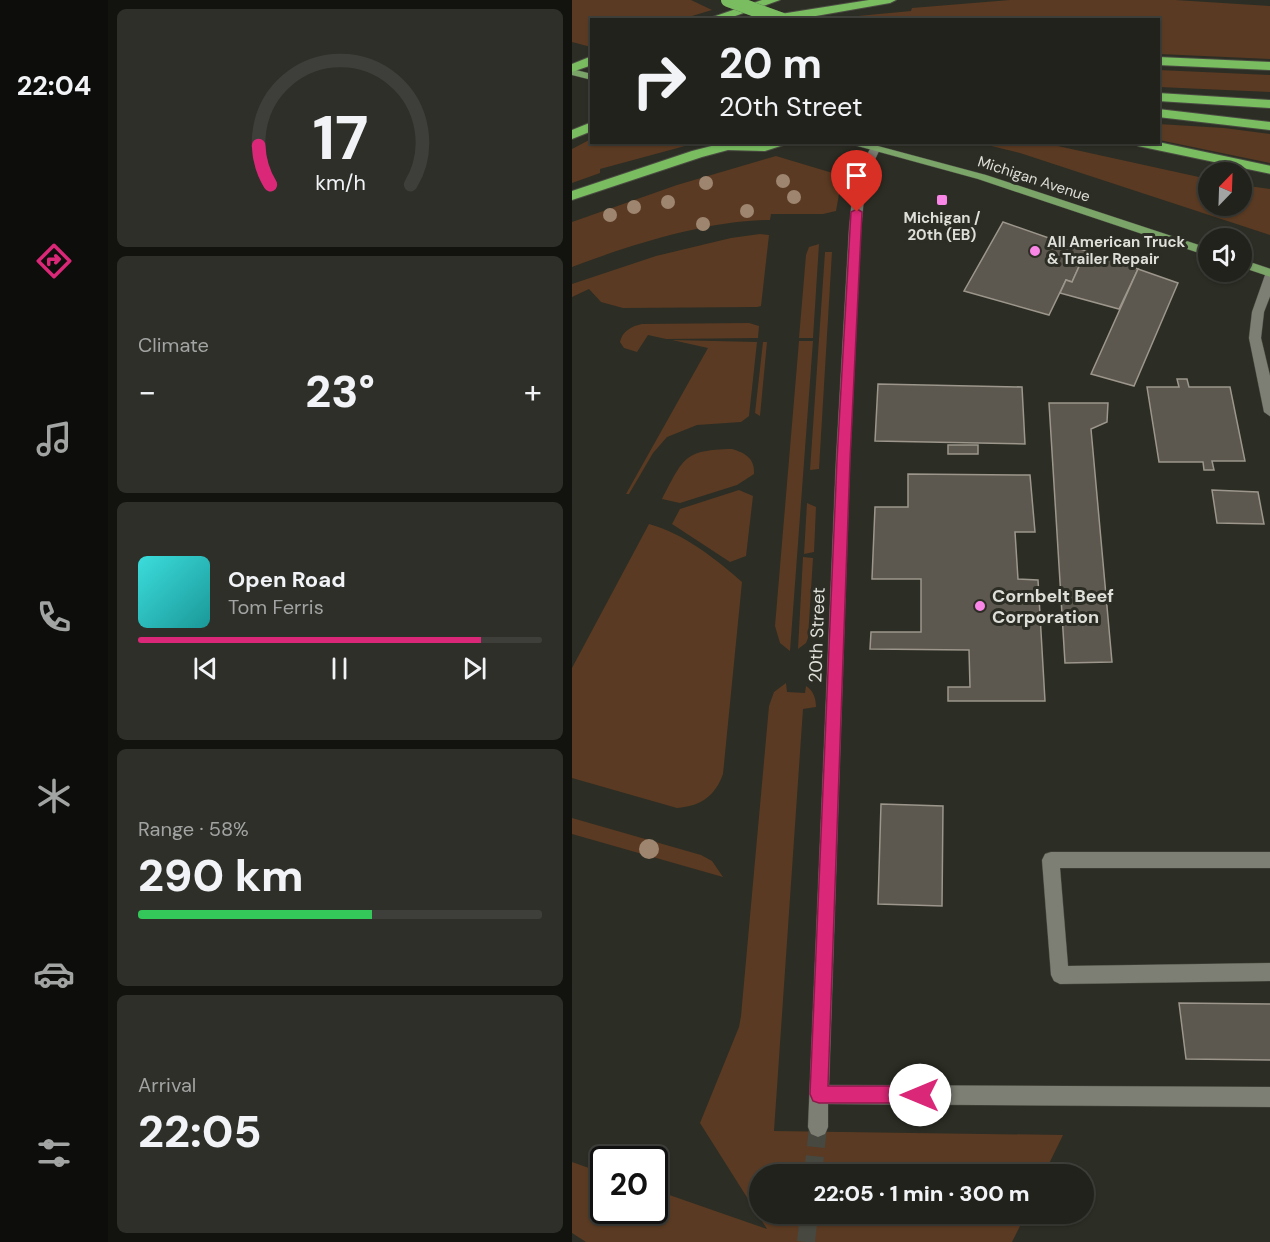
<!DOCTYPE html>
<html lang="en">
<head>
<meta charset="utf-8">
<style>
	body { margin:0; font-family:"DM Sans",sans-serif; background:#2d2f28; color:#f1f3f6; height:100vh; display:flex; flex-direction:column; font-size:22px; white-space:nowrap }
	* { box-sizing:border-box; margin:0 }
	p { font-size:20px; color:#a2a4a3 }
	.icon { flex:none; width:33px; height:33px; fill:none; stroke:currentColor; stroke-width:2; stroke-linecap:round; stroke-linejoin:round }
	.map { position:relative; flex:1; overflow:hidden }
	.details { display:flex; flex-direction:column; gap:9px; padding:9px; background:#12130f; width:464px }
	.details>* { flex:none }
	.banner { position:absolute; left:18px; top:18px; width:570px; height:126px; border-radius:0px; box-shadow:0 2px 4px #0004,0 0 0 2px #3e3f3a; background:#21221b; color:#f1f3f6; overflow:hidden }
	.needle { width:39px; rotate:23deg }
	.controls { position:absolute; left:626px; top:162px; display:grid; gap:12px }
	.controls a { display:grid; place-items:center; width:54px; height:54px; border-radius:50%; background:#21221b; box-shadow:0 2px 4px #0004,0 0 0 2px #3e3f3a; font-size:30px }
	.speed { position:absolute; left:18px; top:1146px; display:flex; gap:12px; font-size:30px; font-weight:700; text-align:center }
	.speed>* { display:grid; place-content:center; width:78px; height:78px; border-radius:50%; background:#21221b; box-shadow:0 2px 4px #0004,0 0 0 2px #3e3f3a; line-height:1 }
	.speed .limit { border:3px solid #111; border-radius:9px; background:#fff; color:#111 }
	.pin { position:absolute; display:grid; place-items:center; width:51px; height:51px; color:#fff; margin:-62px -26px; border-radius:50% 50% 50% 0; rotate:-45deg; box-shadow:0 0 6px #0007 }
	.pin .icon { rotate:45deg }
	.me { position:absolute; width:66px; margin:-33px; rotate:270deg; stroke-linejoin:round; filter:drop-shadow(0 0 4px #0008) }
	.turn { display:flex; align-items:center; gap:21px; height:126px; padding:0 30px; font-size:27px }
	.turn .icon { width:78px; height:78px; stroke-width:2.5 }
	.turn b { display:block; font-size:42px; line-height:51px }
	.big { font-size:45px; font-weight:800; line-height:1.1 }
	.details .card { flex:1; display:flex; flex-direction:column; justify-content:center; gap:9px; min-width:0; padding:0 21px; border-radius:9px; background:#2d2f28 }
	.details .dial { align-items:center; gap:0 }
	.dial svg { height:156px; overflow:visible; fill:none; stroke:#3e3f3a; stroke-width:7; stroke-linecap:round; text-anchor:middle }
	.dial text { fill:#f1f3f6; stroke:none }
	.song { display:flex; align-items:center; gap:18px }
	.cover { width:72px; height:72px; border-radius:9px; background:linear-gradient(135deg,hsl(180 70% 55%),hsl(180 70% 35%)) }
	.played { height:6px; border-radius:3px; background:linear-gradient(90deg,#db2777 85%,#3e3f3a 85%) }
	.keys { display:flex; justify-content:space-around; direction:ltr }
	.heat { display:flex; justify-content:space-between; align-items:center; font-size:33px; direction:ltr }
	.charge { height:9px; border-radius:4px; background:linear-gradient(90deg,#34c759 58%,#3e3f3a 0) }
	.trip { position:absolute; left:177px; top:1164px; width:345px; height:60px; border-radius:30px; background:#21221b; box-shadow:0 2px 4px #0004,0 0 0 2px #3e3f3a; font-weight:800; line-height:60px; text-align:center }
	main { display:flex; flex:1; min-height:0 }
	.dock { display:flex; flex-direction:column; width:108px; justify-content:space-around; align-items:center; background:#0d0e0b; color:#a2a4a3 }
	.dock .icon { width:42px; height:42px }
	.dock .active { color:#db2777 }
	.dock b { font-size:27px; color:#f1f3f6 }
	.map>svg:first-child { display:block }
	.green { fill:#5a3a22 }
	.building { fill:#5d584f; stroke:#9c968c; stroke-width:1.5 }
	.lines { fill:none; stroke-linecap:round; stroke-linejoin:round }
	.minor-tunnel { stroke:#47483f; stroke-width:18; stroke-dasharray:18 9; stroke-linecap:butt }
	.minor-casing { stroke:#4a4a42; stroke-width:1 }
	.major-casing { stroke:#4a4a42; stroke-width:1 }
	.highway-casing { stroke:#4a4a42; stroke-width:2 }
	.minor { fill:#7e7f74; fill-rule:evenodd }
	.major { fill:#7ba468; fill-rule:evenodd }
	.highway { fill:#79bd60; fill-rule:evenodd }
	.highway-bridge-casing { stroke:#4a4a42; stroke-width:14; stroke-linecap:butt }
	.highway-bridge { stroke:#79bd60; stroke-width:14 }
	.tree { fill:#9e8570 }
	.route { fill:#db2777; stroke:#8e194d; stroke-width:1.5 }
	.poi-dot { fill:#fa87e7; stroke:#2c2d24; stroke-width:2 }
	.labels { text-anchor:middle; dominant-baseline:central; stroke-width:6; stroke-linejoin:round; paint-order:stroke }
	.far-street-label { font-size:15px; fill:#dfdfd9; stroke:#2c2d24 }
	.far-poi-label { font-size:15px; font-weight:bold; fill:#dfdfd9; stroke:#2c2d24 }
	.poi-label { font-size:18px; font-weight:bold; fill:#dfdfd9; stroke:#2c2d24; text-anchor:start }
	.street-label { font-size:18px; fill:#dfdfd9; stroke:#2c2d24 }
</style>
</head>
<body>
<main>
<nav class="dock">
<b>22:04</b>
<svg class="icon active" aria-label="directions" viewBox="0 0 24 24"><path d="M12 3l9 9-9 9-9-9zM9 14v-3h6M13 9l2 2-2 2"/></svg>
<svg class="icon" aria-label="music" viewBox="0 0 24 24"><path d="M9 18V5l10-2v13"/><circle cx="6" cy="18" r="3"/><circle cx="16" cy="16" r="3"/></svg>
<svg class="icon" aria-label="phone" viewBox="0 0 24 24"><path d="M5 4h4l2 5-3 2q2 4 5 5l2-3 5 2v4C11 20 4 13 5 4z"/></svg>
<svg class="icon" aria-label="climate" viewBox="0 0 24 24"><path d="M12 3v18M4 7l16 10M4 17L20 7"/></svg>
<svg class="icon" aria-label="car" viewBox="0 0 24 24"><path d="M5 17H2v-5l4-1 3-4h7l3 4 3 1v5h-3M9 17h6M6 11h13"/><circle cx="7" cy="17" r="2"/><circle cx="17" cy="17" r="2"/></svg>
<svg class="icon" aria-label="filters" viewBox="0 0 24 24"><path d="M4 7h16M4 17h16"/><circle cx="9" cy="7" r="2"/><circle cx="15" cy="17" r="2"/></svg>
</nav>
<section class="details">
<div class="card dial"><svg viewBox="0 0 100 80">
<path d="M14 69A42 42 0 1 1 86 69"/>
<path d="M14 69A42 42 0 0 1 8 49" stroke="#db2777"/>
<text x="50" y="56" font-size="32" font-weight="700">17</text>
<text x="50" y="72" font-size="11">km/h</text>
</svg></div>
<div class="card"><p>Climate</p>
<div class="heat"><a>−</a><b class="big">23°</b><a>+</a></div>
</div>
<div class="card">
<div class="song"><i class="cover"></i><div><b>Open Road</b><p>Tom Ferris</p></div></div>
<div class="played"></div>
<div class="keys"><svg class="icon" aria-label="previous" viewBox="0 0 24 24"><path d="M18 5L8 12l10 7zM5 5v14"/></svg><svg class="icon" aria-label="pause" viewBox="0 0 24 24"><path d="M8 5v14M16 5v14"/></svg><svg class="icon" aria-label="next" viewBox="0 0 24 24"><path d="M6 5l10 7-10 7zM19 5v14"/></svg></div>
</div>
<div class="card"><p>Range · 58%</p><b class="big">290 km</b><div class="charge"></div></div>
<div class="card"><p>Arrival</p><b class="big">22:05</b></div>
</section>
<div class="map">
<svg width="699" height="1242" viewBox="0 0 699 1242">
	<rect width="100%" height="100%" fill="#2c2d24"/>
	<g class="green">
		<polygon points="0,0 119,0 140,10 110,19 20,20 19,47 0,42"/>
		<polygon points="438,0 603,0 698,6 698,59 587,54 586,20 254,19 339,11 340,8"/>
		<polygon points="586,70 698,75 698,92 587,87"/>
		<polygon points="586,124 652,128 698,134 698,163 587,140"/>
		<polygon points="19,139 20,142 124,143 28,169 28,173 0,183 0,149"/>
		<polygon points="407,143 472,143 636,179 636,206 669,206 669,185 698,189 698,235 448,153"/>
		<path d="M204,156L264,174L269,183L264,211L251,214H199L198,220C137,220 58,245 0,267V222L105,185Z"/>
		<polygon points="188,234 197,235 189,306 185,307 51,308 29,302 17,289 0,297 0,284 84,256 159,238"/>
		<polygon points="247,244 241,338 227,338 234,255 237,247"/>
		<polygon points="253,252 260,252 247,469 238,470"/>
		<path d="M177,323L187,326L186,338L94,339L76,335L65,352L52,348L48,342C50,331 60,326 70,324Z"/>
		<polygon points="100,340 185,342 177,416 169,422 125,425 95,437 81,453 57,494 54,494 136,348"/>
		<polygon points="227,341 241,341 218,651 208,643 203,626"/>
		<polygon points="191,342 195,342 188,416 183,413"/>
		<path d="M160,449C173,453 183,458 182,474L165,485L108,503L90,499C112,458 111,450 160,449Z"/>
		<polygon points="167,490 181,496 174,556 158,562 100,524 108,509"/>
		<polygon points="235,503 244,507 242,552 232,554"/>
		<path d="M77,524C111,533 144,559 170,582L151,774C143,796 129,806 105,808L0,778V668Z"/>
		<polygon points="231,557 241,558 236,638 234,643 226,649"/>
		<path d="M214,683L215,692L233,693L234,686C241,690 244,698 244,707L231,709L202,1131L491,1135L472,1174H188V1214H454L440,1242H14L0,1233V1162L31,1173L32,1210H82L83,1190L195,1229L128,1123L167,1027L169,1016L197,706L202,692Z"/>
		<polygon points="0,818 129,855 140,861 151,877 0,834"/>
	</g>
	<g class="building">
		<polygon points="431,222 514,251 500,282 494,280 477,315 392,291"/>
		<polygon points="514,251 566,269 547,309 488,293 494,280 500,282"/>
		<polygon points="566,269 606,283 562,386 519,374"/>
		<polygon points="605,379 615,379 617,387 658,387 673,461 640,461 642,470 632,470 631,462 587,462 575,387 607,387"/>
		<polygon points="306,384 450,387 453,444 303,441"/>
		<polygon points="477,403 536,403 535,422 519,429 540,662 493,663"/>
		<rect x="376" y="445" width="30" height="9"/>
		<polygon points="336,474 458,475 463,532 443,532 446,579 466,580 473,701 376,701 376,687 398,687 397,650 298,649 299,632 349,632 349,579 300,579 303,507 336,507"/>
		<polygon points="640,490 686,492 692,524 645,523"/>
		<polygon points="309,804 371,806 370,906 306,904"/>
		<polygon points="607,1003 699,1004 699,1060 614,1059"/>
	</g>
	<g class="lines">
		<g class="minor-tunnel">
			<polyline points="241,1174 246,1127"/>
			<polyline points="234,1242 237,1214"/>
		</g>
		<g class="minor-casing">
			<g id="minor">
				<polygon points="303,146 308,149 294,178 289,229 278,460 257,1085 699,1087 699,1107 256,1104 256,1127 253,1134 246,1137 239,1134 236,1127 264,460 277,229 282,178 298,149"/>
				<polygon points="699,271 699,294 692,312 689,338 699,380 699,417 692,412 677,338 680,312 693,275"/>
				<polygon points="479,852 699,852 699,868 488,868 496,966 699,963 699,981 488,984 482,981 479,975 470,860 473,854"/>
			</g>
		</g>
		<g class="major-casing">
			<g id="major">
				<polygon points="0,69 20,74 20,80 0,75"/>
				<polygon points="271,142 291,142 414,175 636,248 636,256 406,179"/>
				<polygon points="669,259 699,269 699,277 669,267"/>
			</g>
		</g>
		<g class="highway-casing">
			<g id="highway">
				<polygon points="190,0 208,0 152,20 132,20"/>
				<polygon points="297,0 324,0 318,3 221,20 190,20 196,16"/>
				<polygon points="20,56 20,65 0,72 0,64"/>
				<polygon points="586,57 699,62 699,70 586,65"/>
				<polygon points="586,93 699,100 699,108 586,101"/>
				<polygon points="586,109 699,122 699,130 586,117"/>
				<polygon points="20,122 20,131 0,139 0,130"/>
				<polygon points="155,142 221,142 193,151 156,150 130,157 0,200 0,191 120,151"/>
				<polygon points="560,142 586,142 699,166 699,174 566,146"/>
			</g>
		</g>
		<use href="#minor" class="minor"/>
		<use href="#major" class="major"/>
		<use href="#highway" class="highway"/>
		<g class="highway-bridge-casing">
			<polyline id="highway-bridge" points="156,0 211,20"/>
		</g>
		<use href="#highway-bridge" class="highway-bridge"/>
	</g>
	<g class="tree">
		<circle cx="211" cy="181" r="7"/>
		<circle cx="134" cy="183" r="7"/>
		<circle cx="222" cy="197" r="7"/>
		<circle cx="96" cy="202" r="7"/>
		<circle cx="62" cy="207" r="7"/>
		<circle cx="175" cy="211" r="7"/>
		<circle cx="38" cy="215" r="7"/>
		<circle cx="131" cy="224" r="7"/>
		<circle cx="77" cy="849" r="10"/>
	</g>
	<polygon class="route" points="285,209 290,212 278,460 256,1086 348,1086 354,1089 356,1095 354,1101 348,1103 247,1103 241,1101 238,1094 265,460 279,212"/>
	<g class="poi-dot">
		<rect x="364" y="194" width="12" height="12" rx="3"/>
		<circle cx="463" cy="251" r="6"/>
		<circle cx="408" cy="606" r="6"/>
	</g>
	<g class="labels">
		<g class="far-street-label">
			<text transform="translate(462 179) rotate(18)">Michigan Avenue</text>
		</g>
		<g class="far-poi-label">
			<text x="370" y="218">Michigan /<tspan x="370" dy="17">20th (EB)</tspan></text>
			<text x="475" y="242" text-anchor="start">All American Truck<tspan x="475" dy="17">&amp; Trailer Repair</tspan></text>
		</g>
		<g class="poi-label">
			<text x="420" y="596">Cornbelt Beef<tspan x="420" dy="21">Corporation</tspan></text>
		</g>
		<g class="street-label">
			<text transform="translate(245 635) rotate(-88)">20th Street</text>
		</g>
	</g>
</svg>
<div class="controls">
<a><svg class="needle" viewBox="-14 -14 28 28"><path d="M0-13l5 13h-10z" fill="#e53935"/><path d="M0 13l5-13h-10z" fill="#a2a4a3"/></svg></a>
<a><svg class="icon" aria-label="sound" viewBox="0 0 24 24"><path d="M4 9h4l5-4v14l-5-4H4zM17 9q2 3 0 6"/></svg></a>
</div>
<div class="speed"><div class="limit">20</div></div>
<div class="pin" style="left:285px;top:212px;background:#d93025"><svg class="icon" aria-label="arrive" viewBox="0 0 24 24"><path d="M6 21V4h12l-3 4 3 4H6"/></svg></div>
<svg class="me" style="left:348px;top:1095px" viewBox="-20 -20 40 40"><circle r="19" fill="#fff"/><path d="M0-13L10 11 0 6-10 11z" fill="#db2777"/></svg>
<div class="trip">22:05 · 1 min · 300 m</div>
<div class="banner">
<div class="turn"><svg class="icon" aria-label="right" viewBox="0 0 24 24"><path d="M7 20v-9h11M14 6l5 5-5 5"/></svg><div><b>20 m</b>20th Street</div></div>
</div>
</div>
</main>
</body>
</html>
